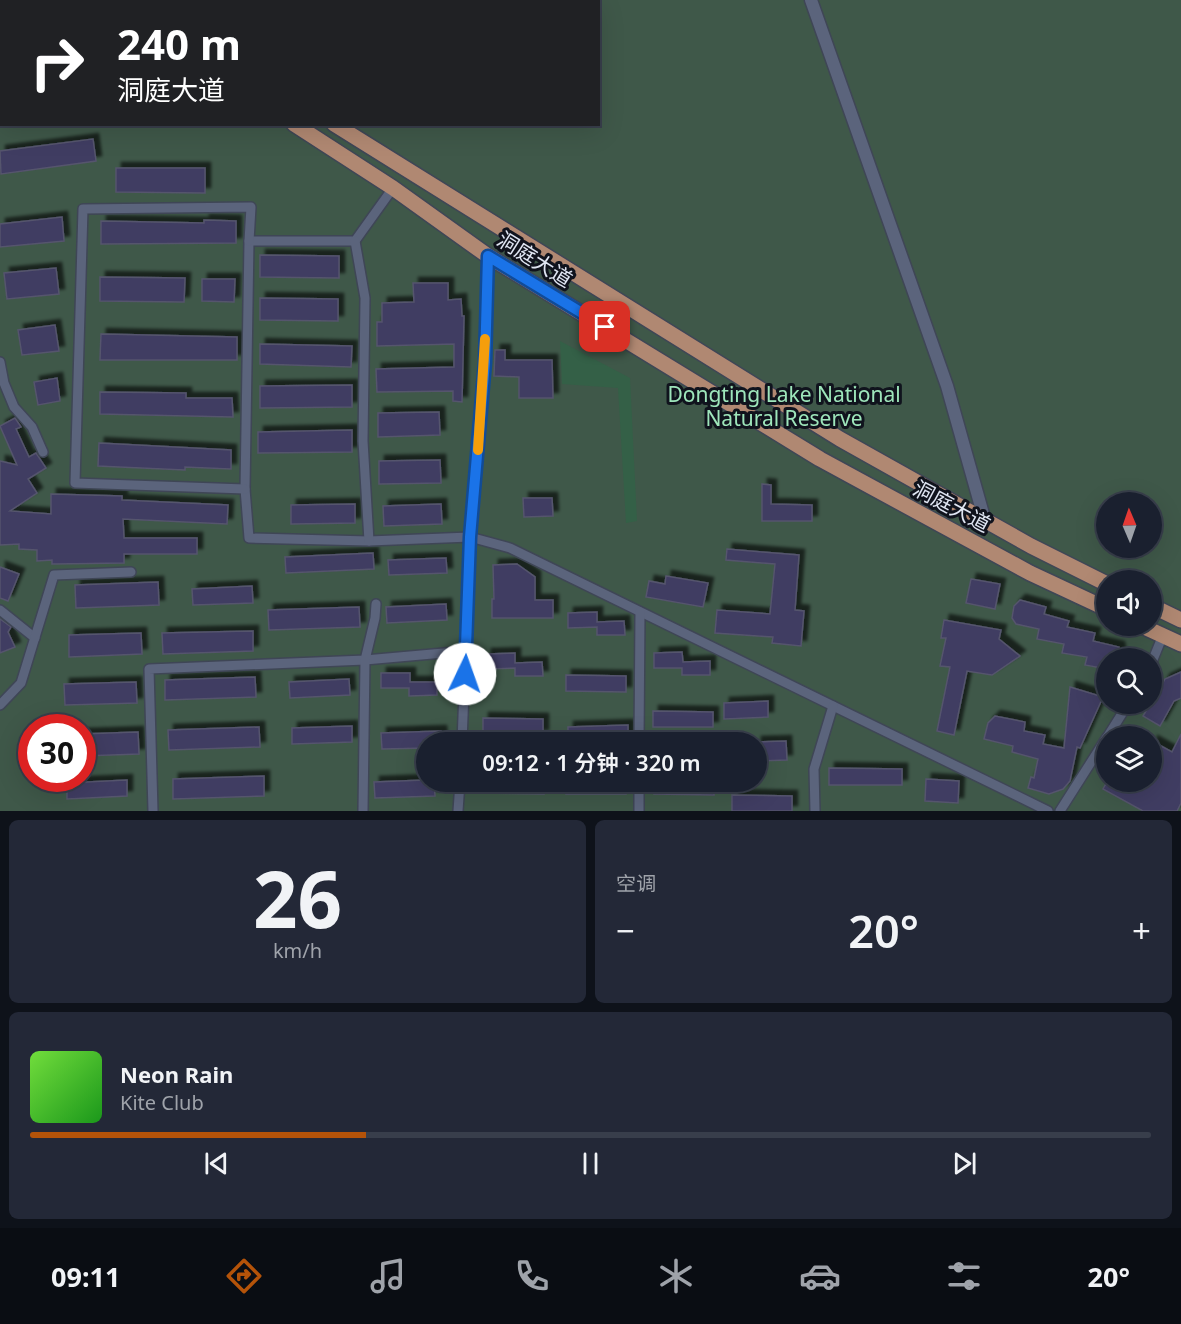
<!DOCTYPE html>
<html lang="zh">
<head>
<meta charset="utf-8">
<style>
	body { margin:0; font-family:"Noto Sans","Noto Sans SC",sans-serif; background:#232837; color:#f1f3f6; height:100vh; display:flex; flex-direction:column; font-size:22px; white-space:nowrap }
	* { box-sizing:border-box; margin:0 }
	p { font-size:20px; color:#9fa3aa }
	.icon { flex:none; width:33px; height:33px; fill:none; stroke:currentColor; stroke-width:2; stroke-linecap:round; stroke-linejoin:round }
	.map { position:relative; height:811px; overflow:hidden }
	.details { display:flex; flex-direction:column; gap:9px; padding:9px; background:#0e121a; flex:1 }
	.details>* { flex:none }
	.hud { position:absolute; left:0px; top:0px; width:600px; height:126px; box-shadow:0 6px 24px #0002,0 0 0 2px #383e4b; background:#202124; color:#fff; overflow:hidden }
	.needle { width:39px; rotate:358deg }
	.controls { position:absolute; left:1096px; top:492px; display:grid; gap:12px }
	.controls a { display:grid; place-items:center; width:66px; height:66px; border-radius:50%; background:#1a202f; box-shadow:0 6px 24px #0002,0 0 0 2px #383e4b; font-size:30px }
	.speed { position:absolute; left:18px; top:714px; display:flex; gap:12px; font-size:30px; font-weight:700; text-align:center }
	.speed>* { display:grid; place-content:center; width:78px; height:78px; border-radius:50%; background:#1a202f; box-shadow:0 6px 24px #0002,0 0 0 2px #383e4b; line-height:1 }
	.speed .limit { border:9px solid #d22; background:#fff; color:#111 }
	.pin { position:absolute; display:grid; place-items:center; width:51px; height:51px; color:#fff; margin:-26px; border-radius:12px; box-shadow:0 3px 9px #0006 }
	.me { position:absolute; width:66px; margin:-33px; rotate:3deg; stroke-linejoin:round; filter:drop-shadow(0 0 4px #0008) }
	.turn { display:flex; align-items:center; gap:21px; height:126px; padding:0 18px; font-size:27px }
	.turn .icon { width:78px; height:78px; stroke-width:2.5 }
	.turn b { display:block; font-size:42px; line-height:51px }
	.big { font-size:45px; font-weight:600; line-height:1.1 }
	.details .widget { flex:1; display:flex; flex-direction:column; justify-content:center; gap:9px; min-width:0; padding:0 21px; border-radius:9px; background:#232837 }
	.details .dial { align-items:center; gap:0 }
	.dial b { font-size:78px; line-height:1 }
	.song { display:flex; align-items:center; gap:18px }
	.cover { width:72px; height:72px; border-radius:9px; background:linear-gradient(135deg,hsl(100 70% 55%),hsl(120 70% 35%)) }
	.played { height:6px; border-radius:3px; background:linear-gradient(90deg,#b45309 30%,#383e4b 30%) }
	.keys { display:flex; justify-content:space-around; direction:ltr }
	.heat { display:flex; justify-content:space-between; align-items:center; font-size:33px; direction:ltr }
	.details .tiles { flex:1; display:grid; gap:9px; grid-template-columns:1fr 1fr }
	.widget:last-child { grid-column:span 2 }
	.trip { position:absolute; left:416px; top:732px; width:351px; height:60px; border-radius:30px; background:#1a202f; box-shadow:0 6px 24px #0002,0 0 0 2px #383e4b; font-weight:600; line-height:60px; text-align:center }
	.tab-bar { display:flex; height:96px; justify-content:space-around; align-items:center; background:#0a0d13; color:#9fa3aa }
	.tab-bar .icon { width:42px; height:42px }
	.tab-bar .active { color:#b45309 }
	.tab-bar b { font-size:27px; color:#f1f3f6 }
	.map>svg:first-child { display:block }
	.green { fill:#3f5849; fill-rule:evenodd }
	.forest { fill:#346047 }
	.building { fill:#3f3c62; stroke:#55546d; stroke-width:1.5; filter:url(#shadow) }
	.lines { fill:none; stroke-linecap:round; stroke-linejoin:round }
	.minor-casing { stroke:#3f4656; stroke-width:12 }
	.tertiary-casing { stroke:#3f4656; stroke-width:15 }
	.primary-casing { stroke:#3f4656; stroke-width:18 }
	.minor { stroke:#5b647c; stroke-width:9 }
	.tertiary { stroke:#5b647c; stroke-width:12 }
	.primary { stroke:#b08872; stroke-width:15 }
	.route-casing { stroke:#114b97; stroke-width:15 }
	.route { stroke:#1a73e8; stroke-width:10 }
	.slow { stroke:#f59e0b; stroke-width:10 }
	.labels { text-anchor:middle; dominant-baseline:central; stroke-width:6; stroke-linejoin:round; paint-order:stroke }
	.street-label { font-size:21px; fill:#e0e6f3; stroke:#10131d }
	.park-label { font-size:21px; fill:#9ee6bb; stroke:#10131d }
</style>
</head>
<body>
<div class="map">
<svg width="1181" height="811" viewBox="0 0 1181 811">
	<defs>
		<filter id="shadow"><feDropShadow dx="5.5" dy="-5.5" stdDeviation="1.5" flood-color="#0009"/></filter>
	</defs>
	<rect width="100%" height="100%" fill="#232a3f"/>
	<path class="green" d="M0,0H1181V811H0ZM2,2H598V124H2ZM1107,502H1152V548H1107ZM1107,580H1152V626H1107ZM1107,658H1152V704H1107ZM32,728H82V778H32ZM1107,736H1152V782H1107ZM426,742H756V782H426Z"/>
	<polygon class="forest" points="560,341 630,378 637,521 626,523 618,388 562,384"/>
	<g class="building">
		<polygon points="93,139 96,161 1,174 0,151"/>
		<polygon points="116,168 205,168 205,193 116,192"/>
		<polygon points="62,217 64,241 0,247 0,224"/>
		<polygon points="204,220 236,221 236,243 101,244 101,221 204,223"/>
		<polygon points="260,255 339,256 339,278 260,277"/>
		<polygon points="56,268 59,294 7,299 4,273"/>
		<polygon points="100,277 185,278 184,302 100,301"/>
		<polygon points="202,279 235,279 234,302 202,301"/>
		<polygon points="413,283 448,283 448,300 461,299 462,316 464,316 462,402 453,401 453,391 377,392 376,369 454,367 454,344 377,346 377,322 382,322 382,303 414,302"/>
		<polygon points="260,298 338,299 338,321 260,320"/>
		<polygon points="55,325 59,351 22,355 18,330"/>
		<polygon points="101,334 237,337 237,360 100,360"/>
		<polygon points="260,344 352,346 351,367 260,364"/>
		<polygon points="495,350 505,350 505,360 552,360 553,398 519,398 519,377 494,376"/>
		<polygon points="57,378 60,401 38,405 34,382"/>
		<polygon points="352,385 352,407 260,408 260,386"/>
		<polygon points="100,392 186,393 186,398 232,398 233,417 100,414"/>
		<polygon points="439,412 440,435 378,437 378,413"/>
		<polygon points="15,418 21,427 16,429 29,457 36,453 46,468 28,479 37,493 10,511 51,514 51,494 122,496 122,500 228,505 227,524 123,519 124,538 197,538 197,554 124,554 124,563 52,564 52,560 37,561 37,550 19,549 19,544 0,545 0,461 17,465 0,426"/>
		<polygon points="352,430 352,452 258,453 258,432"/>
		<polygon points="99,443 231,450 231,469 185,467 185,470 98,466"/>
		<polygon points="440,460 441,483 379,484 379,461"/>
		<polygon points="762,484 771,485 771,504 812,505 812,521 762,521"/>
		<polygon points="523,498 552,498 553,516 524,517"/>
		<polygon points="355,504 355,523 291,524 291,505"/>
		<polygon points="441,504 442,524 384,526 383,506"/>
		<polygon points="727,549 799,555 795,610 804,611 801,646 772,643 773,637 715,633 717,610 770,614 775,564 726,560"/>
		<polygon points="373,553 374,569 286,573 285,557"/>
		<polygon points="446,558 447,573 389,575 388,560"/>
		<polygon points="517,564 535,577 535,600 553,600 553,618 492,618 492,599 494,599 493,565"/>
		<polygon points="0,567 19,574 8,601 0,598"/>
		<polygon points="666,576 708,583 703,607 646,597 649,581 665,584"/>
		<polygon points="971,579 1000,584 995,609 966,603"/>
		<polygon points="158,582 159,605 76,608 75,585"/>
		<polygon points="252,586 253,603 193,605 192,589"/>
		<polygon points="1020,600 1046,607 1044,614 1069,621 1067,627 1095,633 1093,641 1119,647 1121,658 1107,658 1107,669 1085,665 1087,657 1062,653 1064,644 1037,639 1039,629 1016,624 1012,618 1014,606"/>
		<polygon points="446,604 447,620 387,623 386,607"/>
		<polygon points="359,607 360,627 269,630 268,610"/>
		<polygon points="597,612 597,622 624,621 625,635 597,635 597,627 568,628 568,613"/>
		<polygon points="0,619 11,627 8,632 15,647 0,653"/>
		<polygon points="944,620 1001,630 999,639 1020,656 992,675 967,671 954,735 937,731 950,667 940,666 946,638 941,638"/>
		<polygon points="253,631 253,651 163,654 162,633"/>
		<polygon points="141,633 142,654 69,657 69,635"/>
		<polygon points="682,652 683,662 710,661 710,675 682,675 682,668 654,668 654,653"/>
		<polygon points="515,653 515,663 542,662 543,676 515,676 515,668 486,669 486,654"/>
		<polygon points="1181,672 1181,698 1174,701 1160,726 1143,716 1165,679"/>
		<polygon points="381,673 410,673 410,682 437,682 437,695 409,696 409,688 381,688"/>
		<polygon points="566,675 626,676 626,692 566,691"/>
		<polygon points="255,677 256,697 165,700 165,680"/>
		<polygon points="349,679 350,695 290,698 289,682"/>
		<polygon points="136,682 137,703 65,705 64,684"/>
		<polygon points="1070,687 1103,697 1080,748 1077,747 1070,781 1063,789 1049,794 1028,788 1031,777 1034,778 1038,759 1012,752 1013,746 984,739 988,723 995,716 1025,722 1024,731 1045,735 1043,744 1064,748"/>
		<polygon points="768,701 768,717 724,719 724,703"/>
		<polygon points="653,711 713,712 713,727 653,727"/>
		<polygon points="483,718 543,719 543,735 483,734"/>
		<polygon points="628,725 628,741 568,742 568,727"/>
		<polygon points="352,726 352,742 292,744 292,728"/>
		<polygon points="259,727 260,747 169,750 168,730"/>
		<polygon points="441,731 442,742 426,742 426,748 382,749 381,733"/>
		<polygon points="138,732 139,754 82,756 82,734"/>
		<polygon points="1181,734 1181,803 1177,811 1143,811 1103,789 1107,782 1125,782 1139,789 1143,782 1152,782 1152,741 1172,752"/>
		<polygon points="786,741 787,760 756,761 756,742"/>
		<polygon points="829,768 902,769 902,785 829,785"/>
		<polygon points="264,776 264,796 173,799 173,779"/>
		<polygon points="926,779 959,781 958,803 925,801"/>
		<polygon points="127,780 127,796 67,799 67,783"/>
		<polygon points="426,780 434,782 435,796 375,798 374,782"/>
		<polygon points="484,782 544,782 544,794 484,793"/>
		<rect x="566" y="782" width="60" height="12"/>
		<polygon points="654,782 714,782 714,795 654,794"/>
		<polygon points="732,795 792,796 792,811 732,811"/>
	</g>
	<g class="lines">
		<g class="minor-casing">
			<g id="minor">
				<polyline points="393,188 355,241 249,241 245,489 249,538 369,541 470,537 462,742"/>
				<polyline points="355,241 365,298 363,441 369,541"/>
				<polyline points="488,256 485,362 470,537 510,548 1048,811"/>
				<polyline points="0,362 4,383 14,407 32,427 43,452"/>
				<polyline points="245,489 75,483 83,209 251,207 249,241"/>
				<polyline points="0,610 35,638"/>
				<polyline points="1152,662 1163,635"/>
				<polyline points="0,705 21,683 54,575 131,572"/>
				<polyline points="1108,736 1128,704"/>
				<polyline points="639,742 640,612"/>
				<polyline points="153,811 149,669 365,660 466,651"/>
				<polyline points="363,811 365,660 375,618 376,604"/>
				<polyline points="458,811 460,782"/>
				<polyline points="639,811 639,782"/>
				<polyline points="815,811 814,769 833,706"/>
				<polyline points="1060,811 1107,737"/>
			</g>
		</g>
		<g class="tertiary-casing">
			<polyline id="tertiary" points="811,0 947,386 985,521"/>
		</g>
		<g class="primary-casing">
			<g id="primary">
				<polyline points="109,0 111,2"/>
				<polyline points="147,0 150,2"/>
				<polyline points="294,124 393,188 488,256 820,459 1030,573 1107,609"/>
				<polyline points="334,124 840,439 1031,546 1107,584"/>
				<polyline points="1152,606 1181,620"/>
				<polyline points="1142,626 1181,644"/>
			</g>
		</g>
		<use href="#minor" class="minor"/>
		<use href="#tertiary" class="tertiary"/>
		<use href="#primary" class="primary"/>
	</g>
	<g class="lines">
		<g class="route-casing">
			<polyline id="route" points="465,674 470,537 485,362 488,256 605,327"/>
		</g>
		<use href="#route" class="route"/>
		<polyline class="slow" points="478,450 485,339"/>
	</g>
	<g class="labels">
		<g class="street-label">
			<text transform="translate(535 259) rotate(32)">洞庭大道</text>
			<text transform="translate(952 506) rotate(28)">洞庭大道</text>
		</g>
		<g class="park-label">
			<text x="784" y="394">Dongting Lake National<tspan x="784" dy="24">Natural Reserve</tspan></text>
		</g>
	</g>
</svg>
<div class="controls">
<a><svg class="needle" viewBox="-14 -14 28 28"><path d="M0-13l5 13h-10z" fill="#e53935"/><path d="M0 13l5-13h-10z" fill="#9fa3aa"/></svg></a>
<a><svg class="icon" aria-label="sound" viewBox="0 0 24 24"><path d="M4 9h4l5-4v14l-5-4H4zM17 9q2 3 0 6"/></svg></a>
<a><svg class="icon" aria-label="search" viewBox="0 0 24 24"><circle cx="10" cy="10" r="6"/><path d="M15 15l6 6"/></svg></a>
<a><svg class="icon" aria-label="layers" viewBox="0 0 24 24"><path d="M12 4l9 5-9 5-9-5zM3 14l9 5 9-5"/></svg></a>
</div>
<div class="speed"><div class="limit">30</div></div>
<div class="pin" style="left:605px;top:327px;background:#d93025"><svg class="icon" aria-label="arrive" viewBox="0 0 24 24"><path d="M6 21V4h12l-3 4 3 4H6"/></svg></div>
<svg class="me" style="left:465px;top:674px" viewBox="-20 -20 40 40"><circle r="19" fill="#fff"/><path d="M0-13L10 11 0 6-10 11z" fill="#1a73e8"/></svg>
<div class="trip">09:12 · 1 分钟 · 320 m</div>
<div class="hud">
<div class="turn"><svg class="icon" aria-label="right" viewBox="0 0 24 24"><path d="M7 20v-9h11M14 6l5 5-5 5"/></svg><div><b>240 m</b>洞庭大道</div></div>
</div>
</div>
<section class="details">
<div class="tiles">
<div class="widget dial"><b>26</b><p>km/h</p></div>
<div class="widget"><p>空调</p>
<div class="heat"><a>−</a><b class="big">20°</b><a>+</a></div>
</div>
<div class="widget">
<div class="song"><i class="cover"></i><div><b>Neon Rain</b><p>Kite Club</p></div></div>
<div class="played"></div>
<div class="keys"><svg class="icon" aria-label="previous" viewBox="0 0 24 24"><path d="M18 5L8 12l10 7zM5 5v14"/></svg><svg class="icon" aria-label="pause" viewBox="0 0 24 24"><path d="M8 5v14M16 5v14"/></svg><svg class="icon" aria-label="next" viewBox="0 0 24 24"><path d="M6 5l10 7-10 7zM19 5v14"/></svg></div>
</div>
</div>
</section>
<nav class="tab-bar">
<b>09:11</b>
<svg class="icon active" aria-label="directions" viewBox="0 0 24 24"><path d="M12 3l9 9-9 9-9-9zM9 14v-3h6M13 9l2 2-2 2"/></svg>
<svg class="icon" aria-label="music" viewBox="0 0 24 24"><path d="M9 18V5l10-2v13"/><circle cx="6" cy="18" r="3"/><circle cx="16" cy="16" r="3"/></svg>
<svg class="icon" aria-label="phone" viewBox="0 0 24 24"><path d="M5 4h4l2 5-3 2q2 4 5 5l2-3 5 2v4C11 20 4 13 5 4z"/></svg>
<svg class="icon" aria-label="climate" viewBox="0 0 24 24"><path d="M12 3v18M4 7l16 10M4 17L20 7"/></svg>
<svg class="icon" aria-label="car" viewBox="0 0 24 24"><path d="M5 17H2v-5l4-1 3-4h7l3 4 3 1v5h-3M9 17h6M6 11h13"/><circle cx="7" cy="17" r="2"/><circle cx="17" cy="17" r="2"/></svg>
<svg class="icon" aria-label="filters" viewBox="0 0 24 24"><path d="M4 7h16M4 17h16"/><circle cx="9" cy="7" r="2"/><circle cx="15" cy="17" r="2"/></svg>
<b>20°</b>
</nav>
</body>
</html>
